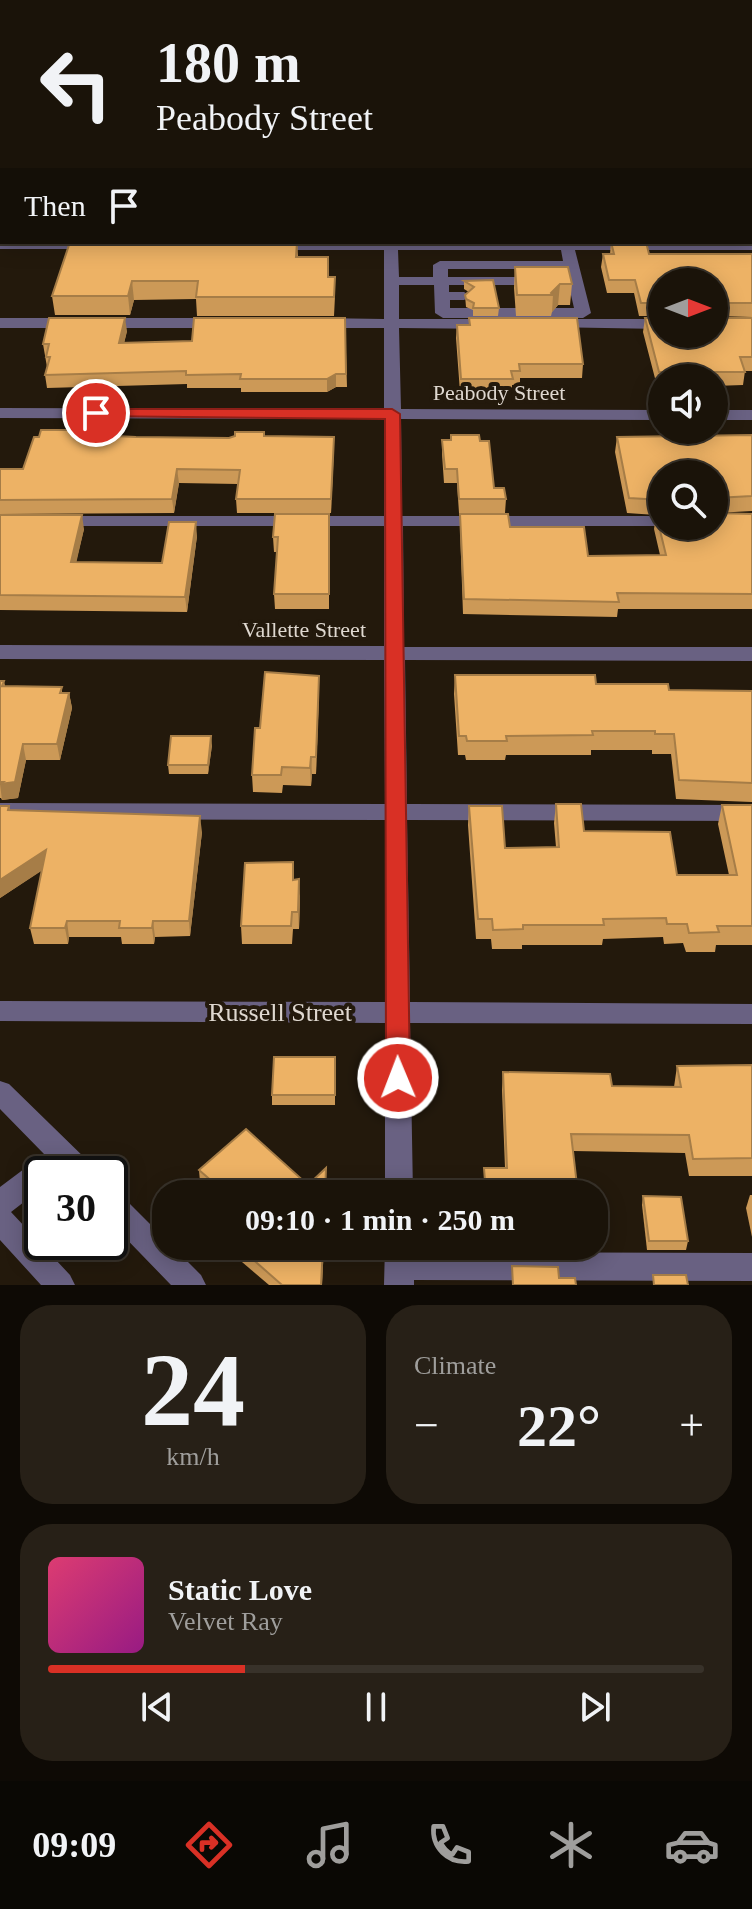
<!DOCTYPE html>
<html lang="en">
<head>
<meta charset="utf-8">
<style>
	body { margin:0; font-family:"Times New Roman",serif; background:#272017; color:#f1f3f6; height:100vh; display:flex; flex-direction:column; font-size:30px; white-space:nowrap }
	* { box-sizing:border-box; margin:0 }
	p { font-size:26px; color:#9f9e9c }
	.icon { flex:none; width:44px; height:44px; fill:none; stroke:currentColor; stroke-width:2; stroke-linecap:round; stroke-linejoin:round }
	.map { position:relative; height:1285px; overflow:hidden }
	.sheet { display:flex; flex-direction:column; gap:20px; padding:20px; background:#0e0a05; flex:1 }
	.sheet>* { flex:none }
	.top-card { position:absolute; left:0px; top:0px; width:752px; height:244px; box-shadow:0 4px 20px #0003,0 0 0 2px #38322a; background:#1a1309; color:#f1f3f6; overflow:hidden }
	.needle { width:52px; rotate:90deg }
	.controls { position:absolute; left:648px; top:268px; display:grid; gap:16px }
	.controls a { display:grid; place-items:center; width:80px; height:80px; border-radius:50%; background:#1a1309; box-shadow:0 4px 20px #0003,0 0 0 2px #38322a; font-size:40px }
	.speed { position:absolute; left:24px; top:1156px; display:flex; gap:16px; font-size:40px; font-weight:700; text-align:center }
	.speed>* { display:grid; place-content:center; width:104px; height:104px; border-radius:50%; background:#1a1309; box-shadow:0 4px 20px #0003,0 0 0 2px #38322a; line-height:1 }
	.speed .limit { border:4px solid #111; border-radius:12px; background:#fff; color:#111 }
	.pin { position:absolute; display:grid; place-items:center; width:68px; height:68px; color:#fff; margin:-34px; border:4px solid #fff; border-radius:50%; box-shadow:0 2px 8px #0007 }
	.me { position:absolute; width:88px; margin:-44px; rotate:359deg; stroke-linejoin:round; filter:drop-shadow(0 0 6px #0008) }
	.turn { display:flex; align-items:center; gap:28px; height:168px; padding:0 24px; font-size:36px }
	.turn .icon { width:104px; height:104px; stroke-width:2.5 }
	.turn b { display:block; font-size:56px; line-height:68px }
	.then { display:flex; align-items:center; height:76px; padding:0 24px; background:#0003; gap:16px; font-size:30px }
	.big { font-size:60px; font-weight:700; line-height:1.1 }
	.sheet .card { flex:1; display:flex; flex-direction:column; justify-content:center; gap:12px; min-width:0; padding:0 28px; border-radius:32px; background:#272017 }
	.sheet .dial { align-items:center; gap:0 }
	.dial b { font-size:104px; line-height:1 }
	.song { display:flex; align-items:center; gap:24px }
	.cover { width:96px; height:96px; border-radius:12px; background:linear-gradient(135deg,hsl(340 70% 55%),hsl(310 70% 35%)) }
	.played { height:8px; border-radius:4px; background:linear-gradient(90deg,#d93025 30%,#38322a 30%) }
	.keys { display:flex; justify-content:space-around; direction:ltr }
	.heat { display:flex; justify-content:space-between; align-items:center; font-size:44px; direction:ltr }
	.sheet .tiles { flex:1; display:grid; gap:20px; grid-template-columns:1fr 1fr }
	.card:last-child { grid-column:span 2 }
	.trip { position:absolute; left:152px; top:1180px; width:456px; height:80px; border-radius:32px; background:#1a1309; box-shadow:0 4px 20px #0003,0 0 0 2px #38322a; font-weight:700; line-height:80px; text-align:center }
	.tab-bar { display:flex; height:128px; justify-content:space-around; align-items:center; background:#0a0804; color:#9f9e9c }
	.tab-bar .icon { width:56px; height:56px }
	.tab-bar .active { color:#d93025 }
	.tab-bar b { font-size:36px; color:#f1f3f6 }
	.map>svg:first-child { display:block }
	.lines { fill:none; stroke-linecap:round; stroke-linejoin:round }
	.minor { fill:#696182; fill-rule:evenodd }
	.wall { fill:#cc9957; fill-rule:evenodd }
	.shaded-wall { fill:#a67d47 }
	.building { fill:#edb265; stroke:#a67d47; stroke-width:2 }
	.route { fill:#d93025; stroke:#8d1f18; stroke-width:2 }
	.labels { text-anchor:middle; dominant-baseline:central; stroke-width:8; stroke-linejoin:round; paint-order:stroke }
	.street-label { font-size:22px; fill:#dfd8d0; stroke:#23190c }
	.near-street-label { font-size:26px; fill:#dfd8d0; stroke:#23190c }
</style>
</head>
<body>
<div class="map">
<svg width="752" height="1285" viewBox="0 0 752 1285">
	<rect width="100%" height="100%" fill="#23190c"/>
	<g class="lines">
		<g class="minor">
			<polygon points="0,0 5,0 5,1 0,4"/>
			<rect x="384" y="0" width="10" height="2"/>
			<rect x="0" y="21" width="2" height="6"/>
			<rect x="0" y="118" width="2" height="8"/>
			<polygon points="0,241 101,242 103,245 96,249 0,249"/>
			<path d="M271,242H752V250H575L591,313L583,318H443L435,313L434,285H399V319H496L504,324L496,329L399,328L401,409L662,410V420L401,419L402,516H662L664,526H403L404,647H752V661L405,660L407,804L752,805V821L407,820L410,1002L752,1004V1024L410,1023L413,1194H385V1023L0,1021V1001L385,1002V820L0,819V803L385,804L384,660L0,659V645L384,646V526H58L49,521L58,516H384V419L0,418V408L384,409V328H320L312,323L320,318L384,319V250H272L265,246ZM398,250H561L563,261H440L433,265V277H399ZM448,269H565L574,308H450V300H464L471,296L464,292H449V285H538L545,281L538,277H448Z"/>
			<polygon points="0,318 220,318 228,323 220,328 0,328"/>
			<polygon points="552,319 662,319 662,329 547,327 544,324"/>
			<rect x="714" y="410" width="38" height="10"/>
			<polygon points="0,1081 9,1084 92,1165 96,1174 42,1174 42,1188 11,1212 70,1275 75,1285 41,1285 0,1240 0,1187 44,1154 0,1109"/>
			<polygon points="110,1190 120,1194 166,1240 166,1246 172,1246 201,1275 206,1285 171,1285 110,1222"/>
			<polygon points="385,1246 413,1246 413,1252 752,1253 752,1281 414,1280 414,1285 384,1285"/>
		</g>
	</g>
	<g class="wall">
		<polygon points="30,0 357,2 29,2"/>
		<rect x="750" y="20" width="2" height="206"/>
		<rect x="0" y="63" width="2" height="44"/>
		<rect x="0" y="171" width="2" height="65"/>
		<polygon points="297,242 298,257 329,277 335,296 334,316 197,316 196,299 134,300 130,315 55,315 52,296"/>
		<polygon points="611,242 646,242 649,254 752,254 752,317 714,316 662,282 662,316 639,316 634,293 607,293 601,267 603,254 610,254"/>
		<polygon points="515,267 572,284 570,305 558,305 552,312 551,316 516,316 514,288"/>
		<polygon points="493,280 499,308 498,316 473,316 473,310 466,307 465,295 469,292 464,289 464,281"/>
		<polygon points="345,318 347,387 336,387 327,392 241,392 241,388 187,388 187,384 47,388 45,375 47,367 43,344 127,331 124,343 192,341"/>
		<polygon points="469,318 583,364 582,378 520,378 520,385 512,385 512,392 460,392 456,338 457,325 469,325"/>
		<polygon points="645,318 752,318 752,371 745,371 743,385 714,386 714,378 662,378 662,386 657,386 643,332"/>
		<polygon points="75,434 136,437 229,438 265,436 334,437 331,513 237,513 236,499 238,484 179,483 174,513 0,514 0,469 23,469"/>
		<path d="M752,435V511L716,513L752,514V609H618L617,617L463,614L460,529V514L510,527L588,556L660,555L654,529L656,515L627,513L615,452L617,437ZM662,474L714,526H662Z"/>
		<polygon points="442,440 480,441 494,488 506,499 505,513 459,513 457,483 444,483 442,454"/>
		<polygon points="329,514 329,609 275,609 274,594 277,552 274,552 273,537"/>
		<polygon points="0,515 84,529 76,562 162,563 197,536 187,612 0,610"/>
		<polygon points="455,675 596,684 669,690 752,691 752,802 676,799 671,754 652,754 652,750 591,750 591,755 506,755 505,760 466,760 465,755 458,755 454,694"/>
		<polygon points="0,681 4,681 5,686 62,687 62,693 69,693 72,708 60,760 26,760 18,798 2,800 1,798 0,798"/>
		<polygon points="319,693 316,774 312,774 311,786 283,785 282,793 253,792 252,775 260,728"/>
		<polygon points="212,745 208,774 169,774 168,765"/>
		<polygon points="556,804 584,831 677,875 729,875 718,824 722,805 752,805 752,945 716,945 715,952 686,952 683,943 664,944 663,937 603,939 602,945 522,945 522,949 492,949 491,939 476,939 468,825 469,806 505,848 556,847 554,823"/>
		<polygon points="9,806 10,810 202,832 190,936 155,937 154,944 122,944 121,937 69,937 68,944 34,944 30,928 42,870 0,898"/>
		<polygon points="293,862 294,879 300,897 299,929 293,929 292,944 242,944 241,926"/>
		<polygon points="335,1057 335,1105 272,1105 272,1095"/>
		<polygon points="752,1065 752,1176 689,1176 685,1153 573,1151 578,1194 484,1194 484,1168 505,1168 502,1090 503,1072 612,1086 674,1087 677,1066"/>
		<polygon points="326,1168 326,1194 209,1194 208,1190 200,1182 199,1170 308,1185"/>
		<polygon points="750,1195 752,1195 752,1237 746,1208"/>
		<polygon points="643,1196 688,1241 686,1250 647,1250 642,1205"/>
		<polygon points="244,1246 324,1246 322,1285 269,1285 242,1262 241,1249"/>
		<polygon points="508,1246 553,1246 552,1249 508,1249"/>
	</g>
	<g class="shaded-wall">
		<polygon points="132,281 134,300 130,315 128,296"/>
		<polygon points="560,284 558,305 552,312 553,295 551,293"/>
		<polygon points="125,318 127,331 121,356 119,343"/>
		<polygon points="336,374 336,387 327,392 327,379"/>
		<polygon points="334,437 334,450 331,513 331,499"/>
		<polygon points="177,469 179,483 174,513 172,499"/>
		<polygon points="82,515 84,529 73,577 71,562"/>
		<polygon points="196,522 197,536 187,612 185,597"/>
		<polygon points="319,676 319,693 316,774 316,757"/>
		<polygon points="69,693 72,708 60,760 57,744"/>
		<polygon points="211,736 212,745 208,774 208,765"/>
		<polygon points="23,744 26,760 18,798 2,800 0,784"/>
		<polygon points="311,757 312,774 311,786 310,768"/>
		<polygon points="200,816 202,832 190,936 189,921"/>
		<polygon points="46,850 49,866 0,898 0,880"/>
		<polygon points="299,879 300,897 299,929 298,912"/>
		<polygon points="67,921 69,937 68,944 65,928"/>
		<polygon points="153,921 155,937 154,944 152,928"/>
	</g>
	<g class="building">
		<polygon points="30,0 357,0 357,2 150,2 151,0 29,2"/>
		<polygon points="418,0 746,0 747,2 418,2"/>
		<rect x="750" y="20" width="2" height="36"/>
		<polygon points="750,61 752,67 752,105 750,106"/>
		<rect x="0" y="63" width="2" height="30"/>
		<polygon points="750,111 752,117 752,164 750,164"/>
		<polygon points="750,169 752,175 752,213 750,213"/>
		<rect x="0" y="171" width="2" height="50"/>
		<polygon points="70,242 297,242 296,257 328,257 328,277 335,277 334,297 196,297 198,281 132,281 128,296 52,296"/>
		<polygon points="611,242 646,242 649,254 752,254 752,303 716,303 714,311 714,282 662,282 662,303 641,303 635,280 609,280 603,254 614,254"/>
		<polygon points="515,267 568,267 572,284 560,284 551,293 553,295 517,295"/>
		<polygon points="493,280 499,308 473,308 474,303 466,299 465,295 474,287 464,281"/>
		<polygon points="714,316 716,318 752,318 752,357 740,357 745,372 659,372 645,318 662,318 662,334 714,334"/>
		<polygon points="49,318 125,318 119,343 192,341 194,318 345,318 346,374 336,374 327,379 240,379 241,374 186,375 186,371 45,375 50,357 46,357 49,344 43,344"/>
		<polygon points="469,318 577,318 583,364 519,364 520,371 511,371 513,379 461,379 457,325 470,325"/>
		<polygon points="41,430 75,430 73,434 136,437 229,438 235,436 235,432 264,432 264,436 334,437 331,499 236,499 240,470 177,469 172,499 0,500 0,469 23,469 34,437 39,437"/>
		<polygon points="451,435 479,435 480,441 489,441 494,488 504,488 506,499 459,499 457,469 445,469 442,440 451,440"/>
		<polygon points="752,435 752,496 716,498 714,506 714,474 662,474 662,500 629,498 617,437"/>
		<polygon points="662,513 662,526 714,526 714,513 752,514 752,594 617,593 619,602 464,599 460,514 508,514 510,527 584,527 588,556 666,555 656,514"/>
		<polygon points="275,514 329,514 329,594 274,594 278,537 273,537"/>
		<polygon points="0,515 82,515 71,562 162,563 169,522 196,522 185,597 0,595"/>
		<polygon points="265,672 319,676 316,757 311,757 310,768 282,767 281,775 252,775 255,728 260,728"/>
		<polygon points="455,675 595,675 596,684 668,684 669,690 752,691 752,783 679,780 674,734 655,734 655,731 592,731 593,735 506,736 507,741 467,741 466,736 459,736"/>
		<polygon points="0,681 4,681 2,686 62,687 60,693 69,693 57,744 23,744 15,782 0,784 3,782 0,782"/>
		<polygon points="171,736 211,736 208,765 168,765"/>
		<polygon points="556,804 581,804 584,831 670,832 677,875 737,875 722,805 752,805 752,926 717,926 719,932 689,933 687,924 667,924 666,918 603,919 604,925 523,925 523,929 493,930 492,919 478,919 469,806 502,806 505,848 559,847"/>
		<polygon points="0,806 9,806 8,810 200,816 189,921 153,921 152,928 119,928 120,921 67,921 65,928 30,928 46,850 0,880"/>
		<polygon points="293,862 293,880 299,879 298,912 292,912 291,926 241,926 245,863"/>
		<polygon points="274,1057 335,1057 335,1095 272,1095"/>
		<polygon points="752,1065 752,1158 693,1159 689,1135 571,1134 578,1194 486,1194 484,1168 507,1168 503,1072 610,1074 612,1086 681,1087 677,1066"/>
		<polygon points="246,1129 308,1185 326,1168 325,1194 214,1194 208,1188 214,1183 199,1170"/>
		<polygon points="643,1196 681,1197 688,1241 649,1241"/>
		<polygon points="244,1246 323,1246 321,1285 282,1285 241,1249"/>
		<polygon points="512,1266 558,1267 559,1278 575,1278 576,1285 513,1285"/>
		<polygon points="653,1275 686,1275 688,1285 654,1285"/>
	</g>
	<polygon class="route" points="96,409 392,409 400,414 410,1078 406,1085 398,1088 389,1085 386,1078 385,419 90,416 88,413"/>
	<g class="labels">
		<g class="street-label">
			<text x="499" y="392">Peabody Street</text>
			<text x="304" y="629">Vallette Street</text>
		</g>
		<g class="near-street-label">
			<text x="280" y="1012">Russell Street</text>
		</g>
	</g>
</svg>
<div class="controls">
<a><svg class="needle" viewBox="-14 -14 28 28"><path d="M0-13l5 13h-10z" fill="#e53935"/><path d="M0 13l5-13h-10z" fill="#9f9e9c"/></svg></a>
<a><svg class="icon" aria-label="sound" viewBox="0 0 24 24"><path d="M4 9h4l5-4v14l-5-4H4zM17 9q2 3 0 6"/></svg></a>
<a><svg class="icon" aria-label="search" viewBox="0 0 24 24"><circle cx="10" cy="10" r="6"/><path d="M15 15l6 6"/></svg></a>
</div>
<div class="speed"><div class="limit">30</div></div>
<div class="pin" style="left:96px;top:413px;background:#d93025"><svg class="icon" aria-label="arrive" viewBox="0 0 24 24"><path d="M6 21V4h12l-3 4 3 4H6"/></svg></div>
<svg class="me" style="left:398px;top:1078px" viewBox="-20 -20 40 40"><circle r="17" fill="#d93025" stroke="#fff" stroke-width="3"/><path d="M0-11L8 9 0 5-8 9z" fill="#fff"/></svg>
<div class="trip">09:10 · 1 min · 250 m</div>
<div class="top-card">
<div class="turn"><svg class="icon" aria-label="left" viewBox="0 0 24 24"><path d="M17 20v-9H6M10 6l-5 5 5 5"/></svg><div><b>180 m</b>Peabody Street</div></div>
<div class="then">Then<svg class="icon" aria-label="arrive" viewBox="0 0 24 24"><path d="M6 21V4h12l-3 4 3 4H6"/></svg></div>
</div>
</div>
<section class="sheet">
<div class="tiles">
<div class="card dial"><b>24</b><p>km/h</p></div>
<div class="card"><p>Climate</p>
<div class="heat"><a>−</a><b class="big">22°</b><a>+</a></div>
</div>
<div class="card">
<div class="song"><i class="cover"></i><div><b>Static Love</b><p>Velvet Ray</p></div></div>
<div class="played"></div>
<div class="keys"><svg class="icon" aria-label="previous" viewBox="0 0 24 24"><path d="M18 5L8 12l10 7zM5 5v14"/></svg><svg class="icon" aria-label="pause" viewBox="0 0 24 24"><path d="M8 5v14M16 5v14"/></svg><svg class="icon" aria-label="next" viewBox="0 0 24 24"><path d="M6 5l10 7-10 7zM19 5v14"/></svg></div>
</div>
</div>
</section>
<nav class="tab-bar">
<b>09:09</b>
<svg class="icon active" aria-label="directions" viewBox="0 0 24 24"><path d="M12 3l9 9-9 9-9-9zM9 14v-3h6M13 9l2 2-2 2"/></svg>
<svg class="icon" aria-label="music" viewBox="0 0 24 24"><path d="M9 18V5l10-2v13"/><circle cx="6" cy="18" r="3"/><circle cx="16" cy="16" r="3"/></svg>
<svg class="icon" aria-label="phone" viewBox="0 0 24 24"><path d="M5 4h4l2 5-3 2q2 4 5 5l2-3 5 2v4C11 20 4 13 5 4z"/></svg>
<svg class="icon" aria-label="climate" viewBox="0 0 24 24"><path d="M12 3v18M4 7l16 10M4 17L20 7"/></svg>
<svg class="icon" aria-label="car" viewBox="0 0 24 24"><path d="M5 17H2v-5l4-1 3-4h7l3 4 3 1v5h-3M9 17h6M6 11h13"/><circle cx="7" cy="17" r="2"/><circle cx="17" cy="17" r="2"/></svg>
</nav>
</body>
</html>
